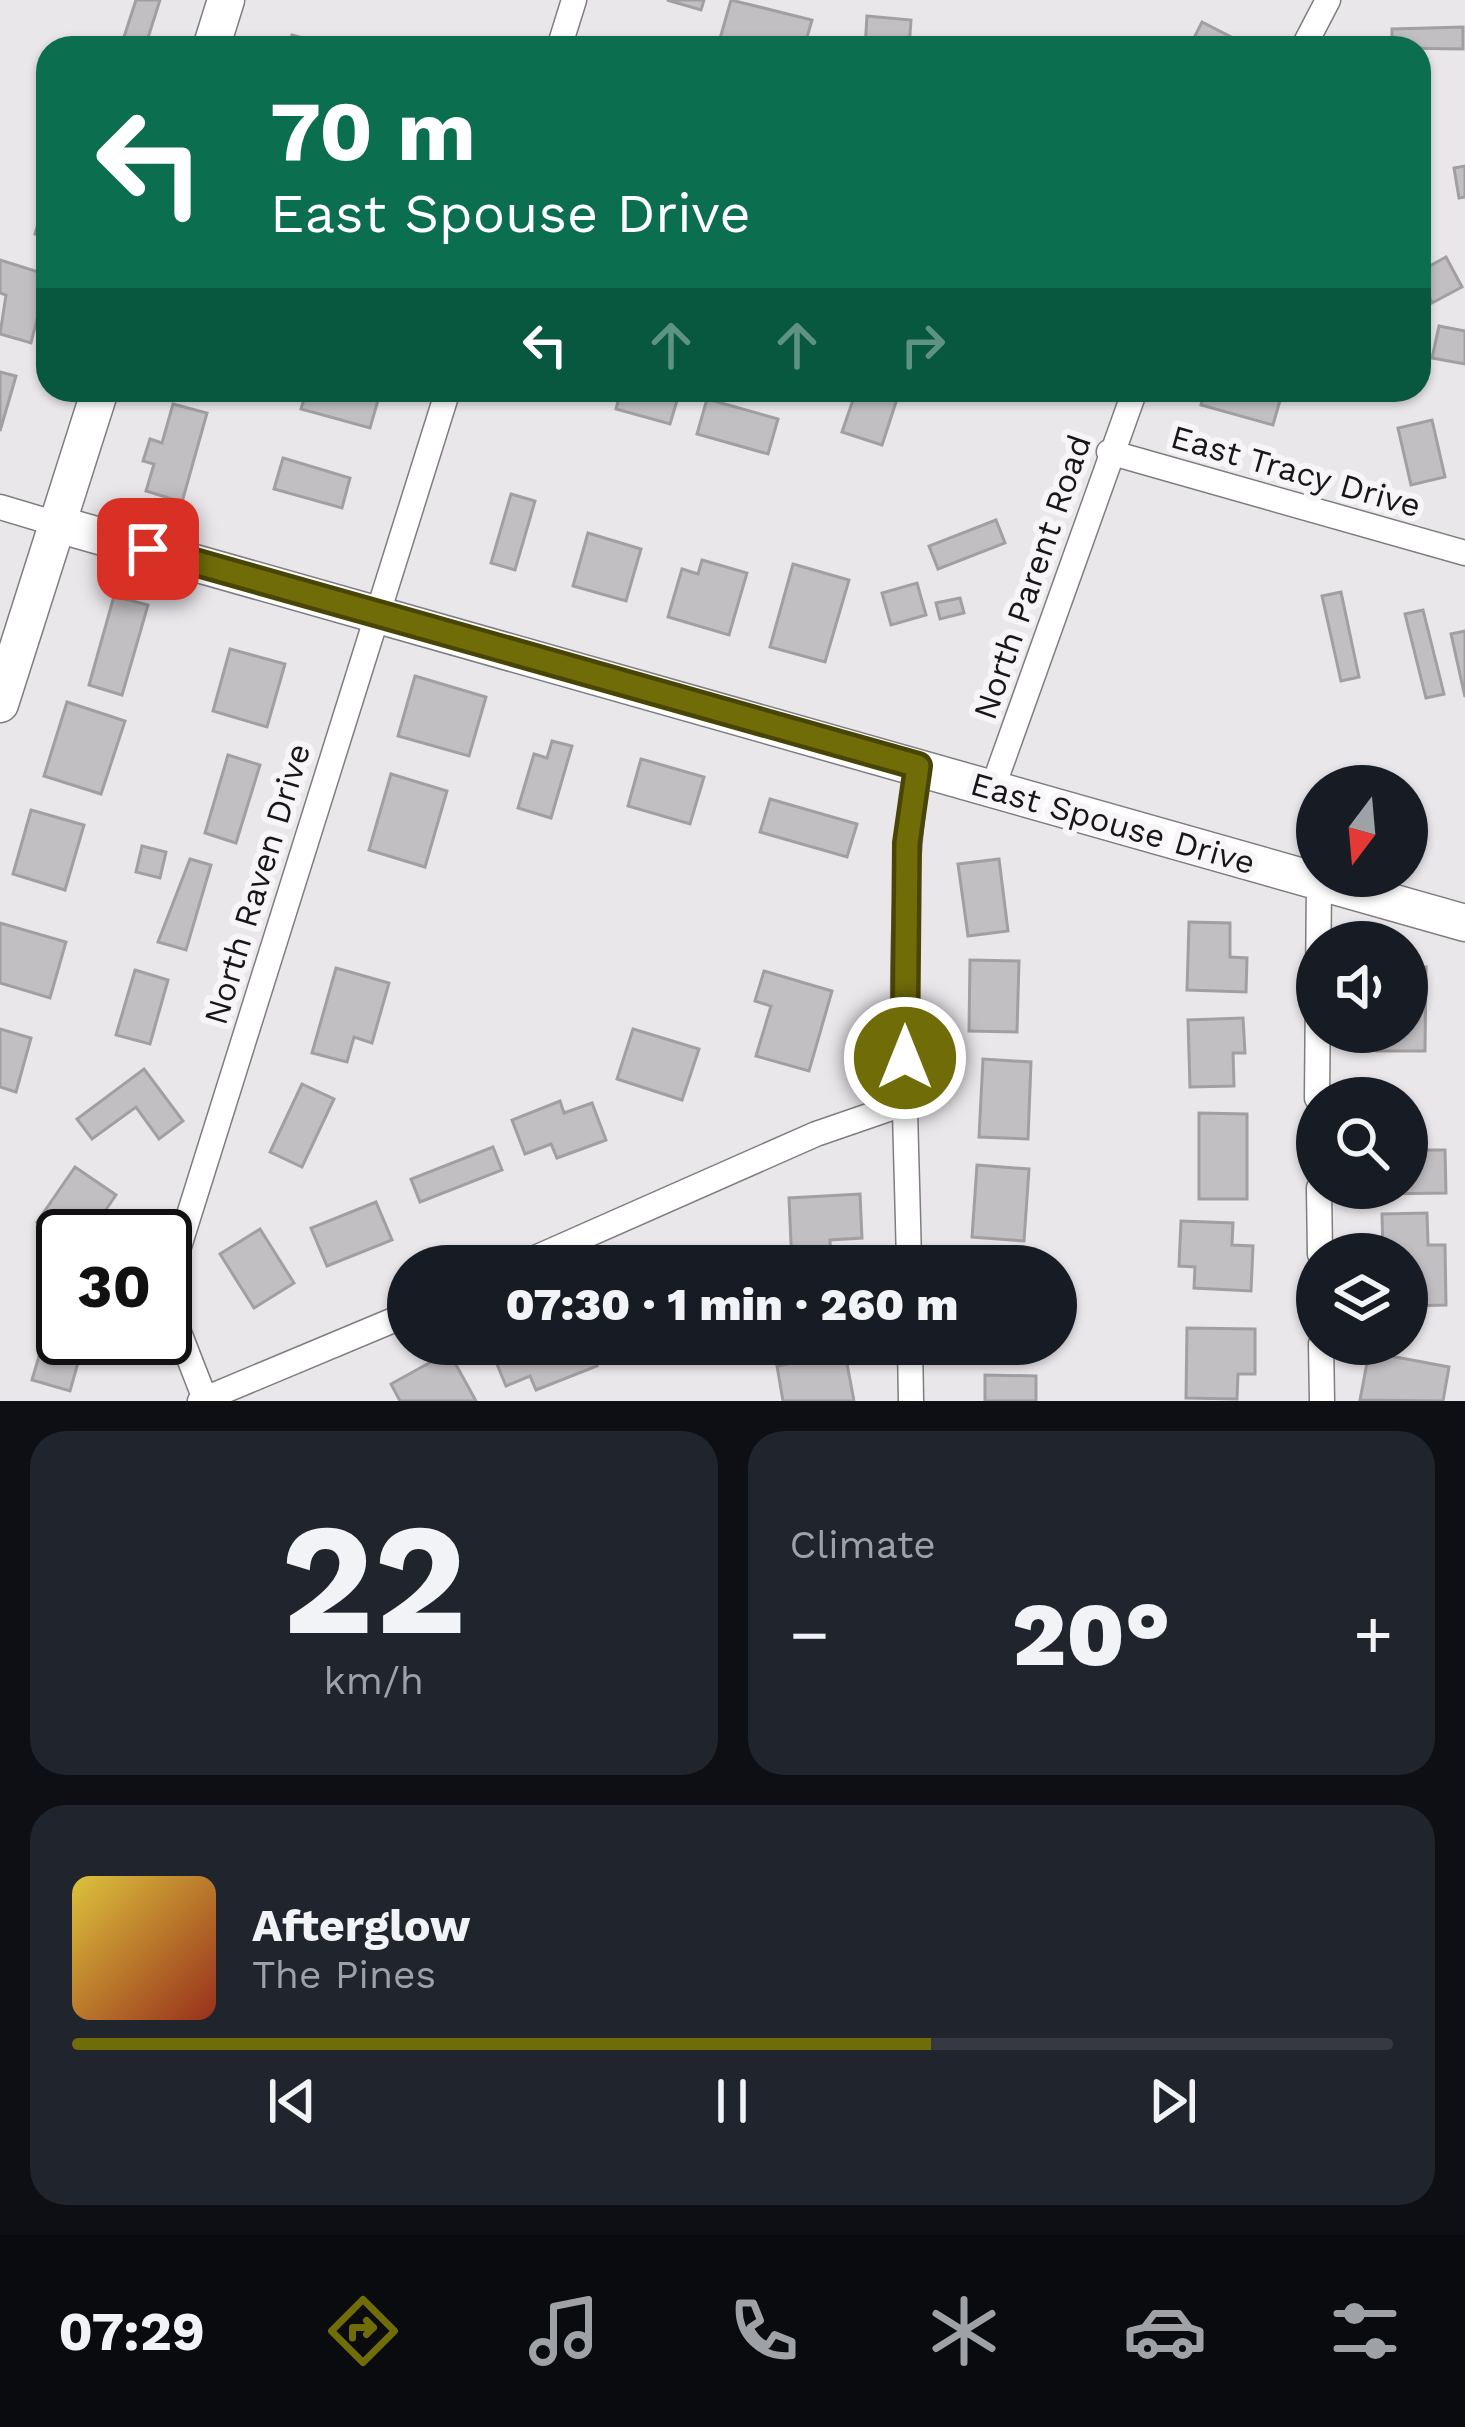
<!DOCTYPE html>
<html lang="en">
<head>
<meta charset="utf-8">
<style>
	body { margin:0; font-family:"Work Sans",sans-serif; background:#20242c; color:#f1f3f6; height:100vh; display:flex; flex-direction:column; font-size:45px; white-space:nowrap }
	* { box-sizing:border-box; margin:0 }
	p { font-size:39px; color:#9ea1a6 }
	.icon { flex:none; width:66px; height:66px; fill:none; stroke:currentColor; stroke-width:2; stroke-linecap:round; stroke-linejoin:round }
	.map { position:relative; height:1401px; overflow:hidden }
	.drawer { display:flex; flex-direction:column; gap:30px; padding:30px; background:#0d0f14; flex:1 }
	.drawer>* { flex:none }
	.banner { position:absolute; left:36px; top:36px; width:1395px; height:366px; border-radius:36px; box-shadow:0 3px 9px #0004; background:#0b6e4f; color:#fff; overflow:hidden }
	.needle { width:78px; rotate:196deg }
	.buttons { position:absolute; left:1296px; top:765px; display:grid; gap:24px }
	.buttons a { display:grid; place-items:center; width:132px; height:132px; border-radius:50%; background:#171b24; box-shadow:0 3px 9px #0004; font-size:60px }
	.speed { position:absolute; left:36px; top:1209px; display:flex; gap:24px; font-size:60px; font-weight:700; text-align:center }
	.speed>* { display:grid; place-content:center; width:156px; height:156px; border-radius:50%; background:#171b24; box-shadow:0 3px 9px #0004; line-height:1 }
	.speed .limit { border:6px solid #111; border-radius:18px; background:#fff; color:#111 }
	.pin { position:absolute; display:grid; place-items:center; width:102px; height:102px; color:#fff; margin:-51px; border-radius:24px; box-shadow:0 6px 18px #0006 }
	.me { position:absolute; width:132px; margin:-66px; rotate:0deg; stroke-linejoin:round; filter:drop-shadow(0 0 9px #0008) }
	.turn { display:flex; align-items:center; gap:42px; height:252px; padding:0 36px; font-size:54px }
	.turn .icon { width:156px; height:156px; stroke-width:2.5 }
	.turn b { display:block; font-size:84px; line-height:102px }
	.lanes { display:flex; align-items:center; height:114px; padding:0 36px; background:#0003; justify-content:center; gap:60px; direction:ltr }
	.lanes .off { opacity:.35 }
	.big { font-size:90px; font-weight:800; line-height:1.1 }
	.drawer .widget { flex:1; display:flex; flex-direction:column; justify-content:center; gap:18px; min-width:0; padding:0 42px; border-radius:36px; background:#20242c }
	.drawer .dial { align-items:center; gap:0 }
	.dial b { font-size:156px; line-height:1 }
	.song { display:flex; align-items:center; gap:36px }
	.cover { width:144px; height:144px; border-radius:18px; background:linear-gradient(135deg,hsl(50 70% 55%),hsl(10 70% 35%)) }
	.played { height:12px; border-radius:6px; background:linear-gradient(90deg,#706c08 65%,#363941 65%) }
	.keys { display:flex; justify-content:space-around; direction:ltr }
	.heat { display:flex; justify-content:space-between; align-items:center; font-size:66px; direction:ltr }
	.drawer .tiles { flex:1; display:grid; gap:30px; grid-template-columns:1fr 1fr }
	.widget:last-child { grid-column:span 2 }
	.trip { position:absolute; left:387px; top:1245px; width:690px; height:120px; border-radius:60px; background:#171b24; box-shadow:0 3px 9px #0004; font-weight:800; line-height:120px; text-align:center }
	.dock { display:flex; height:192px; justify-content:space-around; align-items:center; background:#090b0e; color:#9ea1a6 }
	.dock .icon { width:84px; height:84px }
	.dock .selected { color:#706c08 }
	.dock b { font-size:54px; color:#f1f3f6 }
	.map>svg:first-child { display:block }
	.building { fill:#c2bfc3; stroke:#a29fa3; stroke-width:3 }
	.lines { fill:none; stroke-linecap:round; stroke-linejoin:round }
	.street-casing { stroke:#7f7d80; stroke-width:27 }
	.secondary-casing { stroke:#7f7d80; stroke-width:39 }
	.street { stroke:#fff; stroke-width:24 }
	.secondary { stroke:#fff; stroke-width:36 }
	.route-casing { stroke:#494605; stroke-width:30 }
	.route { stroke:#706c08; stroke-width:21 }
	.labels { text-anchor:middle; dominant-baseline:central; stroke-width:12; stroke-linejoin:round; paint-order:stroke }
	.street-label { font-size:33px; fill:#181718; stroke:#f8f5f9 }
</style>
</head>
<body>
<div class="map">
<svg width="1465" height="1401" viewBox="0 0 1465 1401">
	<rect width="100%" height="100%" fill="#eae7eb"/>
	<g class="building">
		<polygon points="136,0 160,0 146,44 124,37"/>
		<polygon points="667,0 704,0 701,10"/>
		<polygon points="731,0 812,20 804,48 740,48 719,42"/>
		<polygon points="867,16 911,20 909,48 865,48"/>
		<polygon points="1202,22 1237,40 1233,48 1189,48"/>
		<polygon points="1463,27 1463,49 1392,48 1392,29"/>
		<polygon points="292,35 334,47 334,48 288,48"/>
		<polygon points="1465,166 1465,197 1459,198 1454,168"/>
		<polygon points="48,191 48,238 35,234"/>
		<polygon points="1446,257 1462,287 1432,303 1419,272"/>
		<polygon points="0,260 48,275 31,343 0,334 6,295 0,293"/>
		<polygon points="1439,326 1465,331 1465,364 1432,358"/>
		<polygon points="0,372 16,376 0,431"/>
		<polygon points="307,390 381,390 370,428 301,409"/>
		<polygon points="544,390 580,390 577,400"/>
		<polygon points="621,390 679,394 670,424 616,409"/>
		<polygon points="847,390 899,393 882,445 842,432 854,397"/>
		<polygon points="1205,390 1283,390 1273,425 1201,405"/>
		<polygon points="707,399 778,419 768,454 697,434"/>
		<polygon points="173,404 207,413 182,502 146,491 154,464 143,461 150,439 162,443"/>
		<polygon points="1432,420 1445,477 1411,485 1398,428"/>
		<polygon points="283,458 350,478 342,508 274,489"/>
		<polygon points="511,494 535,501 515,570 491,563"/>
		<polygon points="996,520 1005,543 938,569 929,546"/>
		<polygon points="588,533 641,549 626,601 573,586"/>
		<polygon points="702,560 747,573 729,635 668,617 682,569 698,574"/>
		<polygon points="793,564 849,580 825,662 770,647"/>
		<polygon points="917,583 926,615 891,625 882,593"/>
		<polygon points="1341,592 1359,677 1341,681 1322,596"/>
		<polygon points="114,596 148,605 122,695 89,685"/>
		<polygon points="960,598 964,613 940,619 936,603"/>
		<polygon points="1423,610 1444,694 1426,698 1405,614"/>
		<polygon points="1465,631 1465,697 1451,634"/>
		<polygon points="230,649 285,664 267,727 213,711"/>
		<polygon points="415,676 486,697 469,756 398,736"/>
		<polygon points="67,702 125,721 101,794 44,776"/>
		<polygon points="552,741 572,746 551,818 518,808 534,754 547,758"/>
		<polygon points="228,755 260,765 236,843 205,833"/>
		<polygon points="641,759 704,777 690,824 628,806"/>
		<polygon points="391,774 447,791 425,867 369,850"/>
		<polygon points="770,799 857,824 847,857 760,832"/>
		<polygon points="31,810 84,825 65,890 13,874"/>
		<polygon points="142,846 166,852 160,878 136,872"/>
		<polygon points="190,859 211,865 186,950 158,942"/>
		<polygon points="999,859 1008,931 968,936 958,864"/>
		<polygon points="1189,922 1230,923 1230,957 1247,958 1246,992 1187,990"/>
		<polygon points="0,923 66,942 50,998 0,983"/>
		<polygon points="970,960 1019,961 1017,1032 969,1031"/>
		<polygon points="1407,967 1426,967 1425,1051 1377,1051 1378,1032 1407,1032"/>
		<polygon points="336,968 389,983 372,1043 354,1037 347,1062 312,1053"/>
		<polygon points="135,970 168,980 150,1044 116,1035"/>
		<polygon points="764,971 832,991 809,1071 756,1056 771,1006 755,1001"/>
		<polygon points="1243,1018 1245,1053 1233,1053 1234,1086 1190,1087 1188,1020"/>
		<polygon points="0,1029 31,1038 16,1092 0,1087"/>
		<polygon points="633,1029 699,1049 682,1100 617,1079"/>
		<polygon points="983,1059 1031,1062 1028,1139 979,1137"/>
		<polygon points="144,1069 183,1121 159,1139 136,1107 92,1139 77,1119"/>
		<polygon points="302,1084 334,1099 302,1167 270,1152"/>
		<polygon points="560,1101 564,1113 592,1103 606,1140 557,1158 551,1144 525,1154 512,1120"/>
		<polygon points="1199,1113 1247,1114 1247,1199 1199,1199"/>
		<polygon points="1407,1137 1412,1137 1413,1150 1445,1150 1446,1193 1377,1194 1377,1188 1407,1188"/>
		<polygon points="493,1147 502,1170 420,1202 411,1179"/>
		<polygon points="977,1165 1029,1169 1024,1241 972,1237"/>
		<polygon points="75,1167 116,1195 90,1233 80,1227 63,1240 37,1222"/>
		<polygon points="860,1194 862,1238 830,1240 831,1266 792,1266 789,1198"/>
		<polygon points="376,1202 392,1240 327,1266 311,1228"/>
		<polygon points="1427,1213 1428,1245 1445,1245 1446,1305 1407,1306 1407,1254 1383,1254 1382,1214"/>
		<polygon points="1181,1221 1233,1223 1232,1245 1253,1246 1251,1291 1194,1288 1195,1267 1179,1266"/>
		<polygon points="260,1229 294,1283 254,1308 220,1254"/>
		<polygon points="53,1308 63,1311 63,1338 85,1338 70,1391 32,1380"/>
		<polygon points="1187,1328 1255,1329 1255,1374 1238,1374 1237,1399 1186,1398"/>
		<polygon points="513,1344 588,1344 597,1366 536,1390 530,1376 506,1386 492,1352"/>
		<rect x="979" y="1344" width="44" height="8"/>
		<polygon points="449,1352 476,1401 400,1401 391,1384"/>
		<polygon points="1369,1352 1449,1367 1443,1401 1360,1400"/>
		<polygon points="845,1353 854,1401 783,1401 777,1366"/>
		<polygon points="985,1375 1036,1376 1036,1401 985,1401"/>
	</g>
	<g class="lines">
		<g class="street-casing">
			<g id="street">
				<polyline points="559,48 574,0"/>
				<polyline points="1303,48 1328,0"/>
				<polyline points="1109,452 1465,553"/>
				<polyline points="0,507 57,524"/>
				<polyline points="993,787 1135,390"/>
				<polyline points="1317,1098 1319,883"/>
				<polyline points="1319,1188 1320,1254"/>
				<polyline points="517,1266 816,1134 906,1103"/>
				<path d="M909,1266C906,1100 894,931 918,766"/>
				<polyline points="910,1344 911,1401"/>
				<polyline points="1321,1344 1322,1401"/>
				<polyline points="205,1399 173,1317 177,1253 448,390"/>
				<polyline points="200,1401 408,1314"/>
			</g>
		</g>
		<g class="secondary-casing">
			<g id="secondary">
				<polyline points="211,48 226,0"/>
				<polyline points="57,524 1465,923"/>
				<polyline points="0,704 100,390"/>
			</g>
		</g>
		<use href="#street" class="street"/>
		<use href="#secondary" class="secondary"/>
	</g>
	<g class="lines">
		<g class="route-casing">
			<polyline id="route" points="148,549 918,766 907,843 905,1058"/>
		</g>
		<use href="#route" class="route"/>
	</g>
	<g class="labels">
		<g class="street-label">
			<text transform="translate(1296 471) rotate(16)">East Tracy Drive</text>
			<text transform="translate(1032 577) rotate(-71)">North Parent Road</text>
			<text transform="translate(1113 823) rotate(16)">East Spouse Drive</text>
			<text transform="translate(257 884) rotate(-73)">North Raven Drive</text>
		</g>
	</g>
</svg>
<div class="buttons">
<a><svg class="needle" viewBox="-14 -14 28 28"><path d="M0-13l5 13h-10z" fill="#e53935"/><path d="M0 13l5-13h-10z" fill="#9ea1a6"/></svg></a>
<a><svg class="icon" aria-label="sound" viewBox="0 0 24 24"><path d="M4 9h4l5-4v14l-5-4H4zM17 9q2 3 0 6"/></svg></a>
<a><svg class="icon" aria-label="search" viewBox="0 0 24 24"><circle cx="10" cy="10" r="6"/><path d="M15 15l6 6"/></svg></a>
<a><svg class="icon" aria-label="layers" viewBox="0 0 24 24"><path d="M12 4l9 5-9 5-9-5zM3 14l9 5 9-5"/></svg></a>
</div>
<div class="speed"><div class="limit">30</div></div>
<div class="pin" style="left:148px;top:549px;background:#d93025"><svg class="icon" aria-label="arrive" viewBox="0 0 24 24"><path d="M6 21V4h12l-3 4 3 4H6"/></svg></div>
<svg class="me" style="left:905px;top:1058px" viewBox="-20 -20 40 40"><circle r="17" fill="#706c08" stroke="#fff" stroke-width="3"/><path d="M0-11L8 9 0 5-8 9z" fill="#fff"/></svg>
<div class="trip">07:30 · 1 min · 260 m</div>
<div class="banner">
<div class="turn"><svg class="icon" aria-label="left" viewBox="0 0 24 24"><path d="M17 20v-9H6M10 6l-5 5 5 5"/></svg><div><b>70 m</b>East Spouse Drive</div></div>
<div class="lanes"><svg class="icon" aria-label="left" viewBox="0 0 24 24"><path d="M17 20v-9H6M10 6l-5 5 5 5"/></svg><svg class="icon off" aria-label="ahead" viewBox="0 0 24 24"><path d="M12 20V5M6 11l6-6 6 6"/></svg><svg class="icon off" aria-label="ahead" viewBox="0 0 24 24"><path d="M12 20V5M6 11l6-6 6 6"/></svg><svg class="icon off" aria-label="right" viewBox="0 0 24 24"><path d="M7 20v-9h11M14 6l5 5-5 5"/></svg></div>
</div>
</div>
<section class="drawer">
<div class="tiles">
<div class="widget dial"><b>22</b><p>km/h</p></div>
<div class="widget"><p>Climate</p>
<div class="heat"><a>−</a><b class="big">20°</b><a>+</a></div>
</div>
<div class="widget">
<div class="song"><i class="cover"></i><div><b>Afterglow</b><p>The Pines</p></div></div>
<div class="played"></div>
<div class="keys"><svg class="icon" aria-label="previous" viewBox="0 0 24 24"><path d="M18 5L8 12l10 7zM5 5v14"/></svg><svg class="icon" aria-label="pause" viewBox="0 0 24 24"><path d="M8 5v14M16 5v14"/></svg><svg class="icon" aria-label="next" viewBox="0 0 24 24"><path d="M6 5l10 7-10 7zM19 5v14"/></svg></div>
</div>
</div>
</section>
<nav class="dock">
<b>07:29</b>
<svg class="icon selected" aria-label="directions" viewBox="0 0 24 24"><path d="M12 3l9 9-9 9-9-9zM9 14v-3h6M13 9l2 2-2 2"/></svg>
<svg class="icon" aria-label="music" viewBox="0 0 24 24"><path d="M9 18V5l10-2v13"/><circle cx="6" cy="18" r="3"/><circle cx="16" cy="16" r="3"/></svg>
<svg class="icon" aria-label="phone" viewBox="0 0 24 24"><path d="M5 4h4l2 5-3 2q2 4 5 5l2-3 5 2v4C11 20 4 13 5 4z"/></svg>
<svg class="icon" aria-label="climate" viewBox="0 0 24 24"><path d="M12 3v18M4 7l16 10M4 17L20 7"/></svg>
<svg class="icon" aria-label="car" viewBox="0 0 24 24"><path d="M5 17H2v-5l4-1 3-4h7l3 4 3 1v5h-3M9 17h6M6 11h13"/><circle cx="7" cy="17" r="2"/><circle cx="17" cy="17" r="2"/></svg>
<svg class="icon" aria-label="filters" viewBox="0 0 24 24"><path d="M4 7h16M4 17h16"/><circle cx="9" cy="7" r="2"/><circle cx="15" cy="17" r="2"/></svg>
</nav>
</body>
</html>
